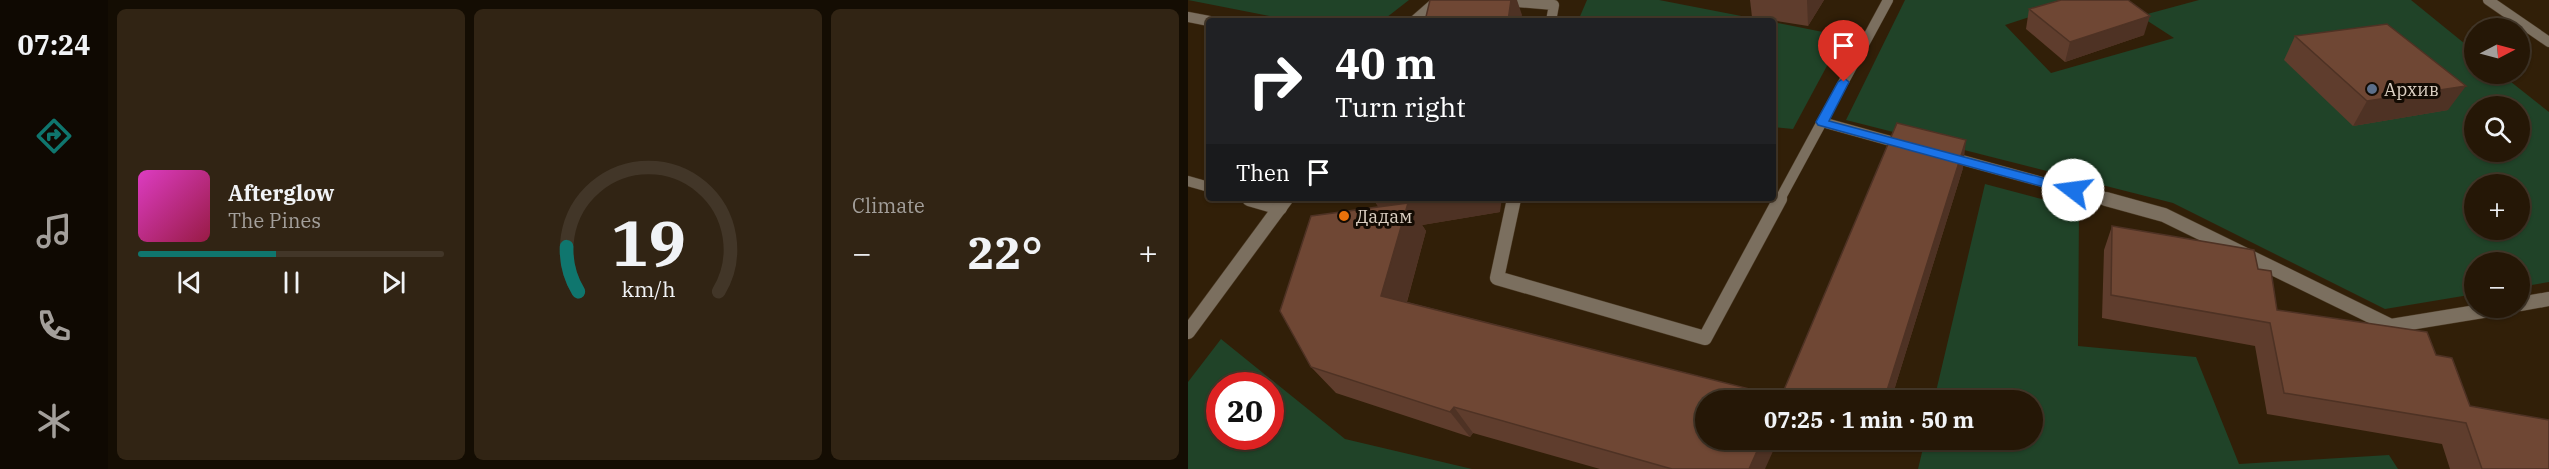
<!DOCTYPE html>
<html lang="en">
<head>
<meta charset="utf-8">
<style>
	body { margin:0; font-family:"IBM Plex Serif",serif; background:#312414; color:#f1f3f6; height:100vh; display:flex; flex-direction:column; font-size:22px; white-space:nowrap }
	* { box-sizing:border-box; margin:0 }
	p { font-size:20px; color:#a39f9b }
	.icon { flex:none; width:33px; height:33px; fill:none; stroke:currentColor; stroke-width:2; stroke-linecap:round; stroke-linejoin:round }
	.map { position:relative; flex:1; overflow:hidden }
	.drawer { display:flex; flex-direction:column; gap:9px; padding:9px; background:#140d03; width:1080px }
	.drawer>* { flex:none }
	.banner { position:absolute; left:18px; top:18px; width:570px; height:183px; border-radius:6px; box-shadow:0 2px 4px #0004,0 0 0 2px #423628; background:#202124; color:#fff; overflow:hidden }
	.needle { width:39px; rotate:84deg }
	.fabs { position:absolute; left:1276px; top:18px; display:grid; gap:12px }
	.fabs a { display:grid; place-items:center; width:66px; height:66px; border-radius:50%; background:#251706; box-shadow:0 2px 4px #0004,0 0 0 2px #423628; font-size:30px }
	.speed { position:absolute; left:18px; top:372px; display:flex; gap:12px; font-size:30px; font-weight:700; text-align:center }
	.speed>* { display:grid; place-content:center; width:78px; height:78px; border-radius:50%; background:#251706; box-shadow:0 2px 4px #0004,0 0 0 2px #423628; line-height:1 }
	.speed .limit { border:9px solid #d22; background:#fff; color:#111 }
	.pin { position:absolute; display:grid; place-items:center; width:51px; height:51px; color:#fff; margin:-62px -26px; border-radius:50% 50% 50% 0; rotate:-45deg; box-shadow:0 0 6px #0007 }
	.pin .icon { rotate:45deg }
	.me { position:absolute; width:66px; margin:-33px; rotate:285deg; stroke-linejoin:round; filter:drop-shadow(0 0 4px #0008) }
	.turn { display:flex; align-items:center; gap:21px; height:126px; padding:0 30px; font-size:27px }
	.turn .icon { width:78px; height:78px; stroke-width:2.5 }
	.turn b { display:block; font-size:42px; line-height:51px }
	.then { display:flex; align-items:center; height:57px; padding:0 30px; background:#0003; gap:12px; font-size:22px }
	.big { font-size:45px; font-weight:700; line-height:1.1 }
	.drawer .tile { flex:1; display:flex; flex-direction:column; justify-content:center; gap:9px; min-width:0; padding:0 21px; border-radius:9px; background:#312414 }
	.drawer .dial { align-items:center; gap:0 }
	.dial svg { height:156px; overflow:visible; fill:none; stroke:#423628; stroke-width:7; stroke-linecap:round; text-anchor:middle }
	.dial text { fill:#f1f3f6; stroke:none }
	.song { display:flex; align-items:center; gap:18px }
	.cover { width:72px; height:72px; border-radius:9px; background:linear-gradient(135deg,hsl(310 70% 55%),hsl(340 70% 35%)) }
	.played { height:6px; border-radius:3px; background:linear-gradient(90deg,#0f766e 45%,#423628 45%) }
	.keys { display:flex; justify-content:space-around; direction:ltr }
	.heat { display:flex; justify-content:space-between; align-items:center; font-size:33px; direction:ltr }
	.drawer .tiles { flex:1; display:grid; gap:9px; grid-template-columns:repeat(3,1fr) }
	.trip { position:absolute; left:507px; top:390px; width:348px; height:60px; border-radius:30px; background:#251706; box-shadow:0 2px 4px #0004,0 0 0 2px #423628; font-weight:700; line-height:60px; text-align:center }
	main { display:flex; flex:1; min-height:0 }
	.tab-bar { display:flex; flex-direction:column; width:108px; justify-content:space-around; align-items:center; background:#0f0902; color:#a39f9b }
	.tab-bar .icon { width:42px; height:42px }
	.tab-bar .current { color:#0f766e }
	.tab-bar b { font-size:27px; color:#f1f3f6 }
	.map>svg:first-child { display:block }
	.green { fill:#204328; fill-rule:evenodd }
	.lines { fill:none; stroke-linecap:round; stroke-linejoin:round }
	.lane-far1-casing { stroke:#4c3b26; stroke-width:11 }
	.lane-casing { stroke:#4c3b26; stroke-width:15 }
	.street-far1-casing { stroke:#4c3b26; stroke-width:11 }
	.street-casing { stroke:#4c3b26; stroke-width:15 }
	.lane-far1 { stroke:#7b6f5f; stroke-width:10 }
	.lane { stroke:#7b6f5f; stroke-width:14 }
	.street-far1 { stroke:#7b6f5f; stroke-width:10 }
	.street { stroke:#7b6f5f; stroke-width:14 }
	.wall { fill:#5f3d2d }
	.shaded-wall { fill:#4e3224 }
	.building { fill:#6f4734; stroke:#4e3224; stroke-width:1.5 }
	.route { fill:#1a73e8; stroke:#114b97; stroke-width:1.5 }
	.service-dot { fill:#5c6f8a; stroke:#130b03; stroke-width:2 }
	.food-dot { fill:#e8710a; stroke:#130b03; stroke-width:2 }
	.labels { text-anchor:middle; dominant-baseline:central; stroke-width:6; stroke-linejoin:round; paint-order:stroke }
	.poi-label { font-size:18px; fill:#dcd0c3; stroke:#130b03; text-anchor:start }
</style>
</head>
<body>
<main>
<nav class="tab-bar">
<b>07:24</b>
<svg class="icon current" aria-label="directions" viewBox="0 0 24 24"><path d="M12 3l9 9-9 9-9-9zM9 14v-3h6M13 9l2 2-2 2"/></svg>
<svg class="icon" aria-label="music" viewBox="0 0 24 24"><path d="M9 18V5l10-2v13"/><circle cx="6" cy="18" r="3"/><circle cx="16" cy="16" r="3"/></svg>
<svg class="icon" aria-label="phone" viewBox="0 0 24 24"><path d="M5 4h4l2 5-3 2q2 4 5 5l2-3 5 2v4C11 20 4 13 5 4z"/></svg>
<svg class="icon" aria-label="climate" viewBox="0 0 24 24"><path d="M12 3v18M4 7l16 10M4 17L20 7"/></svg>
</nav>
<section class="drawer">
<div class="tiles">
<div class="tile">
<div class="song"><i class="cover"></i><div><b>Afterglow</b><p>The Pines</p></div></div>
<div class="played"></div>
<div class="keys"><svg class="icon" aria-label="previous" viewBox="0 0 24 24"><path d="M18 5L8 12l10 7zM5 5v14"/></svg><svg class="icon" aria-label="pause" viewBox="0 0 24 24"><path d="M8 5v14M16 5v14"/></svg><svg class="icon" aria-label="next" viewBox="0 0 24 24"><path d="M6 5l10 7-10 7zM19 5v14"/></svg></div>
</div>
<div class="tile dial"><svg viewBox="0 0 100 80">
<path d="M14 69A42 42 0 1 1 86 69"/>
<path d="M14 69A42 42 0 0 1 8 46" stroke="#0f766e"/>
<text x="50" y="56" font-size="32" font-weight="700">19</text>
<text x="50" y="72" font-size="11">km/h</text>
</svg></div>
<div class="tile"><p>Climate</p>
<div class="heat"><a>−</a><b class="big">22°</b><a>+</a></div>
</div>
</div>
</section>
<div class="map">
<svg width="1361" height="469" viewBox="0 0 1361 469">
	<rect width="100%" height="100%" fill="#311f08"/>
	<g class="green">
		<polygon points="0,0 221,0 194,21 107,21"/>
		<polygon points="399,0 471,0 579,21 390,21"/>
		<path d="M717,0H885L887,2L817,25L863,73L986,38L952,16L1011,0H1223L1287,52V74H1313L1361,112V282L1332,287V262H1287V294L1197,309L985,203L658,120ZM1287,106H1332V152H1287ZM1287,184H1332V230H1287Z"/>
		<polygon points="585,22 655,36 605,129 585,127"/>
		<polygon points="797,184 891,209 890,346 1008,357 1051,464 1201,455 1210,469 730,469 737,440 844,440 844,400 746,400"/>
		<path d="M33,339L157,439L284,469H0V382ZM32,386H82V436H32Z"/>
	</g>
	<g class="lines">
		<g class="lane-far1-casing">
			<g id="lane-far1">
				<polyline points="305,0 366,5 363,21"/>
				<polyline points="1300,0 1361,42"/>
				<polyline points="0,17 21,21"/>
				<polyline points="634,122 717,145"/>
				<polyline points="763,157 924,201"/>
				<polyline points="0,181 21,187"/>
				<polyline points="57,198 67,201"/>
				<polyline points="325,201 326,198"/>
				<polyline points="591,201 700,0"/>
			</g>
		</g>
		<g class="lane-casing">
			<g id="lane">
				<polyline points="61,199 92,208"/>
				<polyline points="326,199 309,278 517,338 592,199"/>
				<polyline points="918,199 976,215 1203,326 1313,308"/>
				<polyline points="1332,304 1361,299"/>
			</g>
		</g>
		<g class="street-far1-casing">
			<g id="street-far1">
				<polyline points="226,21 250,0"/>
				<polyline points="97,201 99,198"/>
			</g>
		</g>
		<g class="street-casing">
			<polyline id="street" points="0,332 98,199"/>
		</g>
		<use href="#lane-far1" class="lane-far1"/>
		<use href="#lane" class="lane"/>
		<use href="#street-far1" class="street-far1"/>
		<use href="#street" class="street"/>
	</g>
	<g class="wall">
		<polygon points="562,0 636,0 620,26 564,17"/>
		<polygon points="841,9 956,35 877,62 838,29"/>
		<polygon points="1107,36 1260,110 1165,126 1096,60"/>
		<polygon points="775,168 703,400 518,400 577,469 412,469 285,433 282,437 148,393 123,367 191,207 187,202 312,212 234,225 238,231 219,302 593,397"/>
		<polygon points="924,226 1070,269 1089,310 1248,355 1282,406 1361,469 1262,469 1254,444 1079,414 1067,346 914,318 916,250"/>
		<polygon points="657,440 691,440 688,448"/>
	</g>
	<g class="shaded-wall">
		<polygon points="323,0 329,0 334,15 333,21 320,21"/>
		<polygon points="619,0 636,0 620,26"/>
		<polygon points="962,16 956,35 877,62 882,42"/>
		<polygon points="1278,86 1260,110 1165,126 1179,101"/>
		<polygon points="778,140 775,168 703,400 696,400"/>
		<polygon points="214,198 314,198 312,212 234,225 238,231 213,323 193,296 206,230 187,202"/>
		<polygon points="266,407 285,433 282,437 262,412"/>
		<polygon points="574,440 590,440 577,469 561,469"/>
	</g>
	<g class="building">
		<polygon points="242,0 323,0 320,21 237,21"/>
		<polygon points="873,0 940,0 962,16 882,42 841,9"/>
		<polygon points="1199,24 1278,86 1179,101 1107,36"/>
		<polygon points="709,123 778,140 696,400 604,400 593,397"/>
		<polygon points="189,198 214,198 187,202"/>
		<polygon points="220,203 193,296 593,397 592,400 518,400 518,440 574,440 561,469 484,469 266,407 262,412 123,367 92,311 123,216"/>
		<polygon points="924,226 1066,250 1070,269 1083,271 1089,310 1239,332 1248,355 1264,358 1282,406 1361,420 1361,469 1294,469 1278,423 1096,393 1082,323 923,295"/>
	</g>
	<polygon class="route" points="656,78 661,82 641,121 885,186 891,190 885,195 630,125 628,122 650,82"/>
	<circle class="service-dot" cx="1184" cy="89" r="6"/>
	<circle class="food-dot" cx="156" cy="216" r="6"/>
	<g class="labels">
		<g class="poi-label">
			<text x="1196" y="89">Архив</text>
			<text x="168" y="216">Дадам</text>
		</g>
	</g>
</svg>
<div class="fabs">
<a><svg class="needle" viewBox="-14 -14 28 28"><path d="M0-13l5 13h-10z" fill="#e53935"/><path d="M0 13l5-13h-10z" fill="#a39f9b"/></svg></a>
<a><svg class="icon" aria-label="search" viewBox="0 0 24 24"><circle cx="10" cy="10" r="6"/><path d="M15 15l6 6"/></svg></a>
<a>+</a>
<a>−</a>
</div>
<div class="speed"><div class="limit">20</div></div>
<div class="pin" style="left:656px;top:82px;background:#d93025"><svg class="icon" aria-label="arrive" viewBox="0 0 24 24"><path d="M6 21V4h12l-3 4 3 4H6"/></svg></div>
<svg class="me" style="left:885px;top:190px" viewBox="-20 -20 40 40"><circle r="19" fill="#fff"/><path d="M0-13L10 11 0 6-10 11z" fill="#1a73e8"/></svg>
<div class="trip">07:25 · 1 min · 50 m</div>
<div class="banner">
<div class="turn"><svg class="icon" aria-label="right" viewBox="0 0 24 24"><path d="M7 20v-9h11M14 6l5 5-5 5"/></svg><div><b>40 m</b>Turn right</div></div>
<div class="then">Then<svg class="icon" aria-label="arrive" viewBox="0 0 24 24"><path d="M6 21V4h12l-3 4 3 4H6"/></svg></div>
</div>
</div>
</main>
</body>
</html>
